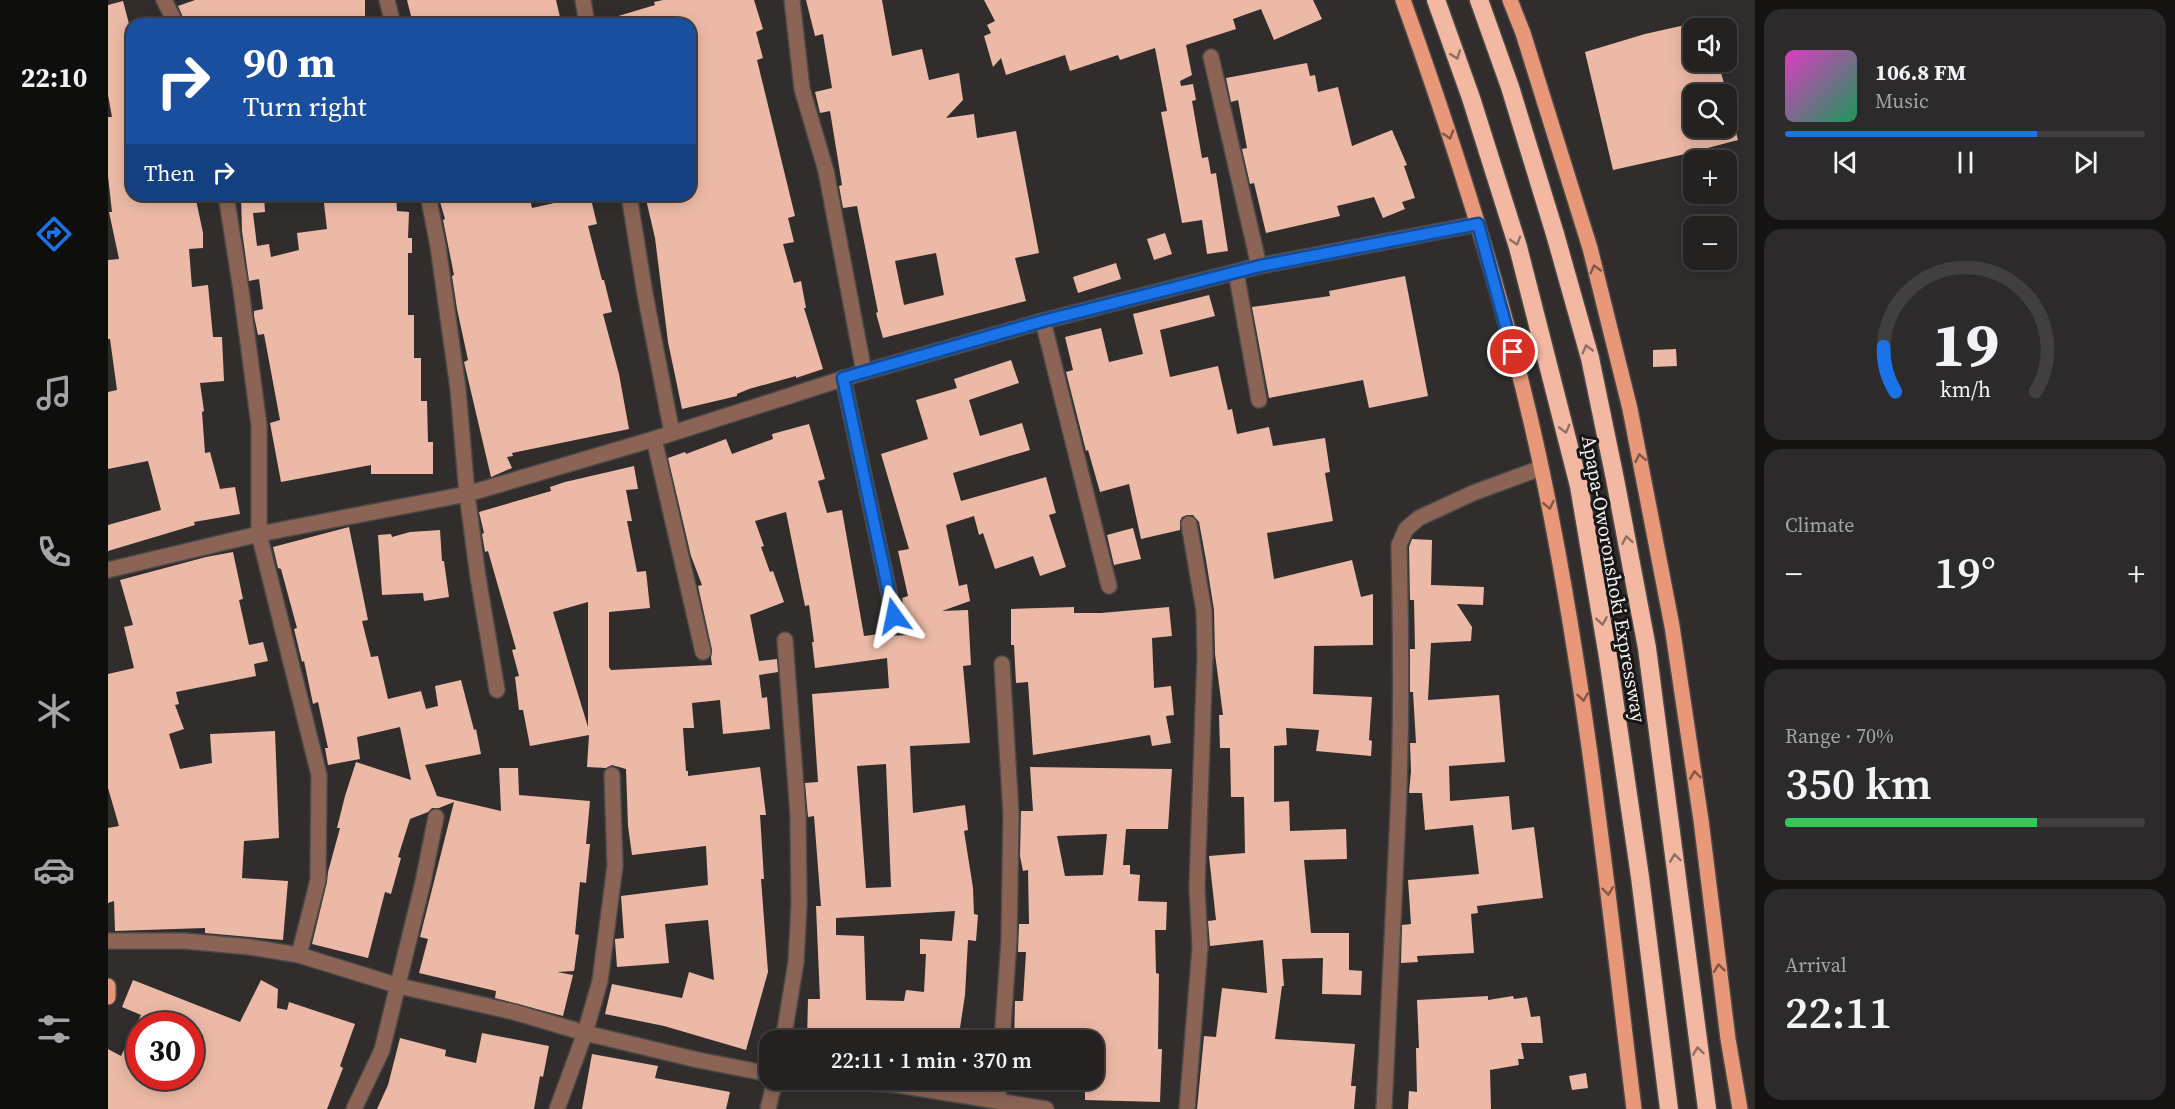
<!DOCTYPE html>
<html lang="en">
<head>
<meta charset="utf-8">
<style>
	body { margin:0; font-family:"Source Serif 4",serif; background:#2c2a2a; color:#f1f3f6; height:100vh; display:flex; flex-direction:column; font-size:22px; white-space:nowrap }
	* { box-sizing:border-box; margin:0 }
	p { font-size:20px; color:#a3a4a5 }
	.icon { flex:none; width:33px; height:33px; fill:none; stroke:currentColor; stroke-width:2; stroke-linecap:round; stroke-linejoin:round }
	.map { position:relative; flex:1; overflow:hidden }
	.panel { display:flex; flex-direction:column; gap:9px; padding:9px; background:#141312; width:420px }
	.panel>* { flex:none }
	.guide { position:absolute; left:18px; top:18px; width:570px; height:183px; border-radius:18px; box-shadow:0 3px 15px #0003,0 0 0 2px #413f3f; background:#1a4fa0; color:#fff; overflow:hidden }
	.tools { position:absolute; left:1575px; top:18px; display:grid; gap:12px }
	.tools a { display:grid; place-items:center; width:54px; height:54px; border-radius:12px; background:#242221; box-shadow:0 3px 15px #0003,0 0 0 2px #413f3f; font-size:30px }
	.speed { position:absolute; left:18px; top:1012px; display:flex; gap:12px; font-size:30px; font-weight:700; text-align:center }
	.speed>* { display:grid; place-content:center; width:78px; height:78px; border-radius:50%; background:#242221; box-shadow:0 3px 15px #0003,0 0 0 2px #413f3f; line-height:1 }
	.speed .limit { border:9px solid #d22; background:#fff; color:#111 }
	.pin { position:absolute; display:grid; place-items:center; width:51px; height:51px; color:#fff; margin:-26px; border:3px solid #fff; border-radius:50%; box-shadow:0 2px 6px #0007 }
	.me { position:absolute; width:66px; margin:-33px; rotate:348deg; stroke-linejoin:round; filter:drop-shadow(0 0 4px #0008) }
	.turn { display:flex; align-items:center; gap:21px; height:126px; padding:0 18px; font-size:27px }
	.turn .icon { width:78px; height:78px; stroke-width:2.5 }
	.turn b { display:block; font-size:42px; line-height:51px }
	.then { display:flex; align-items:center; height:57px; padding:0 18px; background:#0003; gap:12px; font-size:22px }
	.big { font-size:45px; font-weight:600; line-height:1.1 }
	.panel .tile { flex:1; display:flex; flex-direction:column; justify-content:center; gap:9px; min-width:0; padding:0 21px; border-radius:18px; background:#2c2a2a }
	.panel .dial { align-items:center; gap:0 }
	.dial svg { height:156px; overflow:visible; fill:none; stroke:#413f3f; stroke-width:7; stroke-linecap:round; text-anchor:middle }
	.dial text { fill:#f1f3f6; stroke:none }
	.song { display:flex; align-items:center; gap:18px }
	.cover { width:72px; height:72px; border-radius:9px; background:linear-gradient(135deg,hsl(310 70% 55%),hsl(150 70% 35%)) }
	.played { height:6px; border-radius:3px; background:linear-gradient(90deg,#1a73e8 70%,#413f3f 70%) }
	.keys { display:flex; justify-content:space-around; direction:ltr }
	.heat { display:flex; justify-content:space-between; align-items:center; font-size:33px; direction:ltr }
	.charge { height:9px; border-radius:4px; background:linear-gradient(90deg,#34c759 70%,#413f3f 0) }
	.trip { position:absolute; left:651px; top:1030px; width:345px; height:60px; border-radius:18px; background:#242221; box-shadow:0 3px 15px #0003,0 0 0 2px #413f3f; font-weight:600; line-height:60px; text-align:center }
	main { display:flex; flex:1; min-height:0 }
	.dock { display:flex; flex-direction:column; width:108px; justify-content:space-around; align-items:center; background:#0e0e0d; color:#a3a4a5 }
	.dock .icon { width:42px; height:42px }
	.dock .on { color:#1a73e8 }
	.dock b { font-size:27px; color:#f1f3f6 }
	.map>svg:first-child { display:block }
	.building { fill:#ecb9a6; fill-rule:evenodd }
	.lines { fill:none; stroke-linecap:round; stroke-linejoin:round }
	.minor-casing { stroke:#4b4848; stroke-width:18 }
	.major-casing { stroke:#4b4848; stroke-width:18 }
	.highway-casing { stroke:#4b4848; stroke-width:21 }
	.minor { stroke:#8b6455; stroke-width:15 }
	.major { stroke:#e89779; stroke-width:15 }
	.highway { stroke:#f3b8a2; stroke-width:18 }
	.oneway { stroke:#906f63 }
	.oneway2 { stroke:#805647 }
	.route-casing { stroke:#114b97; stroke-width:15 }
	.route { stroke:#1a73e8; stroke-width:10 }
	.labels { text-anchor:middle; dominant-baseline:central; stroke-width:6; stroke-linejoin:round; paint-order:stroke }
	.street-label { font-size:20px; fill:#f3f1f1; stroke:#171615 }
</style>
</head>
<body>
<main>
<nav class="dock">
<b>22:10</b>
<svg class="icon on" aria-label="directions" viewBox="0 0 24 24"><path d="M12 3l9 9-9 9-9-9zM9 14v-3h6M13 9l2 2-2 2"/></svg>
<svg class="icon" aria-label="music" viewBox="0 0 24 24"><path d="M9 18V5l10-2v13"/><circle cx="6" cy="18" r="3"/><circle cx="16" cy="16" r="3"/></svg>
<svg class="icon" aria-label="phone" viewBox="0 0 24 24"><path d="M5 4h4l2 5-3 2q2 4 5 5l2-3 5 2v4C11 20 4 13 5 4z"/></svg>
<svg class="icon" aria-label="climate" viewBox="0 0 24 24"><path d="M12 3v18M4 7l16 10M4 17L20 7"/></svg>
<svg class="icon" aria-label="car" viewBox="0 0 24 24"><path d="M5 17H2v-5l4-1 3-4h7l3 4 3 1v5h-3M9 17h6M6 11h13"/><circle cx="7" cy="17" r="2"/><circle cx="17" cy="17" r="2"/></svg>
<svg class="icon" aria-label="filters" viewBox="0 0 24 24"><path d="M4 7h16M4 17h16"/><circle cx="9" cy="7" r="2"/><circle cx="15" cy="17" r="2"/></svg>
</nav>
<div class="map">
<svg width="1647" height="1109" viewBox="0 0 1647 1109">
	<rect width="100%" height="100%" fill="#302d2c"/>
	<g class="building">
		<polygon points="87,0 257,0 257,24 193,24 193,21 168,24 78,24 70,6"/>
		<polygon points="299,0 448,0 452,17 419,24 305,24"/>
		<polygon points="555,0 646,0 655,29 648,32 655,58 649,60 687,216 680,218 686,242 675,244 686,283 693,281 698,308 696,308 715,369 688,378 688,376 641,389 629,394 629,396 574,409 560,342 547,238 537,195 582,195 582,24 498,24 497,20 547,5 546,2"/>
		<path d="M698,0H774L784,56L814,49L821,80L851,73L855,100L838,118L866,114L869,138L908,131L931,253L907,258L918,301L775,338L768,313L770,312L749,206L735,208L731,186L734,185L722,111L712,113L707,92L724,88L715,34L707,36ZM828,253L836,295L796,305L787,261Z"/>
		<polygon points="876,0 1205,0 1214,19 1166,40 1153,9 1125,19 1128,29 1078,45 1084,75 1072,81 1073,86 1085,84 1088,100 1084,101 1094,158 1100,157 1103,174 1108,173 1120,251 1099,254 1094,220 1074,223 1053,112 1059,111 1047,48 1012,60 1010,55 962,71 957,55 898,75 893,58 885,67 876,36 883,33 879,25 887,21"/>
		<polygon points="15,1 24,35 24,156 20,156 24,195 87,195 95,233 95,248 81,249 84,287 100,285 105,337 114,337 116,381 92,383 96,411 94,412 97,453 102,452 112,489 127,487 132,514 86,522 87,525 0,551 0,525 53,510 40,461 0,469 0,392 9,390 2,339 0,339 0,260 11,259 1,212 4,212 0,176 0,117 4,117 0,95 0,5"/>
		<polygon points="1586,23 1586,62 1610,62 1619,94 1586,94 1586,128 1627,128 1630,140 1573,155 1505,170 1477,52 1537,34"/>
		<polygon points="1199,63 1202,76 1207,75 1210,92 1230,87 1244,146 1284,130 1299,165 1296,166 1307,198 1294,202 1297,209 1275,218 1266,197 1229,206 1232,216 1158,233 1146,183 1142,184 1134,149 1139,148 1130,100 1123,102 1118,78"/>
		<polygon points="133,195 156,195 157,212 145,213 149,246 161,244 163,257 191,250 189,233 219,229 215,195 288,195 289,211 301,212 300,238 304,238 304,253 300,253 300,315 306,315 306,358 313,358 313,401 319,401 320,442 325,442 325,474 263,474 263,465 173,482 162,423 172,420 156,334 150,335 146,316 146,311 155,309 151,279 141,281 134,231"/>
		<polygon points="330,195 421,195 424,208 482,195 489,224 480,226 494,280 496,280 504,312 495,314 511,374 521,429 404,453 405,456 399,457 404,468 383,477 356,362 360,360 349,309 344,276 346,275 335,220 337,219"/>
		<polygon points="1057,233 1064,254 1046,260 1039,239"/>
		<polygon points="1008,263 1013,279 970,293 965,277"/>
		<polygon points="1297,276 1320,396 1261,408 1255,380 1161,398 1144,307 1222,296 1221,291"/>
		<polygon points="1101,295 1107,316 1052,330 1062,377 1110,366 1120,410 1124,409 1129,434 1161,427 1165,446 1217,438 1222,472 1217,473 1225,521 1159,533 1166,579 1244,560 1253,597 1265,594 1265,645 1206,646 1205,694 1264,697 1261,740 1264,741 1263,756 1208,751 1211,730 1178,728 1179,745 1166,746 1166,802 1181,801 1182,831 1238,829 1239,859 1196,860 1203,933 1241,933 1241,970 1254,971 1253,995 1214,994 1215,958 1174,959 1176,986 1174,986 1167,1039 1247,1044 1243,1086 1248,1086 1246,1109 1089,1109 1096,1036 1108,1037 1114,988 1159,993 1155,940 1102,946 1100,921 1108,920 1101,856 1137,853 1136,797 1123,797 1122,748 1112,748 1111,715 1115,715 1107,654 1106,610 1098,560 1091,522 1085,515 1079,515 1074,517 1072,521 1072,530 1033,539 1021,484 992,492 980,450 978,451 958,372 965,370 957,337 993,328 1001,362 1035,354 1025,314"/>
		<polygon points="1568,349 1569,366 1545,367 1545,350"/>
		<path d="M903,360L911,383L861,400L872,436L914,423L922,450L845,473L853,501L938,477L948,513L941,515L958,567L932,576L925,556L887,569L875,533L871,535L866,516L838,525L851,586L859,584L862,601L834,611L860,610L863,665L855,666L862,743L802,746L805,813L857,805L860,830L856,831L865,888L866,914L870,915L868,941L860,940L857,995L850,1041H699L700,999H712L708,906H713L706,816L700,817L697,783L710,782L704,694L781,688L779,658L707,668L704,642H706L701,605L697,606L678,512L647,521L656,546L653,547L662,572L665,571L676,602L642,615L651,661L669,659L670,672L651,675L654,698L659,697L662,729L615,734L612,700L584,703L586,728H575L578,771H580V776L652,767L658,815H652L656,879H653L660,972L638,1050L556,1026L497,1014L504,984L574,998L581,972L606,980L600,920L557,924L561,963L509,967L507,941V939L516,938L513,896L600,885L598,846L524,855L520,826L518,769L504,765L498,768L479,767L481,735L422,746L415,710H411L407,677L411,676L404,650L408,649L380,551L377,552L374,534L376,533L371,512L443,491L442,487L457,482L526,466L530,489L518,490L524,521H519L529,572L538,571L542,608L501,612V667L503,670L604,665L603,658L604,650L590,586L594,585L583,556L560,458L577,452L578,454L618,439L624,454L665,439L664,434L701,424L717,479L710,481L719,513L734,510L756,636L772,634V636L802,635L794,598L800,596L790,551L801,549L773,454L820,439L808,400L849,388L846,379ZM480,602V727L445,612ZM778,764L783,887L758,888L749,766ZM847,911L844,941L812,939V954H818L816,992L798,990L796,1001L758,1000L756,936L728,935V918Z"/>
		<polygon points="241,527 260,620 254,621 263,657 270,656 280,699 313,691 318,709 330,706 327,686 353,680 366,730 368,729 373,754 317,765 329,796 393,811 391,768 410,768 411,795 482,801 478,844 482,844 478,883 472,882 467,934 471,935 467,964 466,971 449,972 465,975 455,1016 387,998 388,991 311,973 320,939 312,937 346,802 331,808 324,808 320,812 302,819 290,857 293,858 283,894 277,892 260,958 204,944 219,882 220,872 232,828 229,828 237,796 248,762 303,780 292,727 249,737 252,759 220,765 217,748 220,748 210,702 205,704 196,661 194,662 186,629 189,628 173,569 170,568 165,547"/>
		<polygon points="1025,528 1033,559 1006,565 999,535"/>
		<polygon points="332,530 334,561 336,561 341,597 316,601 315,593 274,595 270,535 283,534 284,537 302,532"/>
		<polygon points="1304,539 1324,540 1323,585 1376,587 1375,605 1349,604 1364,627 1363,641 1323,643 1320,700 1391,695 1397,762 1341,766 1342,801 1401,796 1404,830 1426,827 1435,898 1369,906 1370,913 1363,914 1366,953 1309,956 1310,962 1293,963 1294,925 1303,924 1300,880 1371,874 1365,825 1317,830 1314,793 1301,793 1303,771 1302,743 1308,743 1305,692 1302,692 1302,649 1307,649 1306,600 1302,600 1301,547"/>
		<polygon points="125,552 135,599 131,600 141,645 155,642 160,661 146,664 148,676 68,692 71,704 67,705 76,729 61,734 72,769 104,763 102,734 167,731 171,838 136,841 134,878 180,881 175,940 97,933 97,928 7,931 6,901 0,903 0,828 11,826 0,788 0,674 26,668 16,627 25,625 12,580 98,557"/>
		<polygon points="966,607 966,613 993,613 1061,607 1064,636 1044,638 1046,688 1063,686 1066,715 1058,716 1063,743 1044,746 1042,735 925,755 920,682 908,683 906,645 903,645 903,609"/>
		<path d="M922,767L1064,769L1060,829H1018L1015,865H1022V874L1032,875L1030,901L1059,902L1058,930H1047L1048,973L1051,974L1050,1049H1054L1052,1102L977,1100V1080H986V1041H906L907,1001H915L918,952H910L911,924H921L920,870L915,871L912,856L913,811H925ZM999,834L995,875L957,876L949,836Z"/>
		<path d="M25,980L132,1022L153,980L170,989L169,1008L179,1010L181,1002L247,1024L232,1066L235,1068L219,1109H0V1049L13,1056L33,1015L14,1007ZM32,1026H82V1077H32Z"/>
		<polygon points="1380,996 1380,1000 1405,996 1406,999 1419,997 1423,1017 1432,1016 1435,1043 1413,1043 1416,1059 1410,1059 1411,1065 1382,1070 1383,1109 1300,1109 1301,1091 1309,1092 1308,1048 1311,1048 1309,1000"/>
		<polygon points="374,1033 441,1046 435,1077 432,1076 426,1109 269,1109 280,1085 292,1038 338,1050 337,1056 368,1063"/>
		<polygon points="484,1054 550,1066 547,1078 622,1092 618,1109 474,1109"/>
		<polygon points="1478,1073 1480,1088 1464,1090 1461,1076"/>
	</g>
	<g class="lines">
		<g class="minor-casing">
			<g id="minor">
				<polyline points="56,0 68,24"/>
				<polyline points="279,0 285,24"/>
				<polyline points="475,0 479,24"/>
				<polyline points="684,0 694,89 718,171 756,372"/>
				<polyline points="1103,57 1151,266"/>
				<polyline points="118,195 133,290 151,425 151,534 211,775 210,880 191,955"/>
				<polyline points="320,195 330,246 350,389 359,494 370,577 389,690"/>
				<polyline points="521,195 537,294 564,433"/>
				<polyline points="1128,272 1151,400"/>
				<polyline points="935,321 1001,586"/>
				<polyline points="735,378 786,616"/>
				<polyline points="546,439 595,652"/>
				<polyline points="0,570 151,534 359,494 546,439 756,372 935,321 1151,266 1369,224"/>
				<polyline points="894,664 903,814 901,940 894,1041"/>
				<polyline points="0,941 77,941 142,947 191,955 291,986 406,1012 477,1033 590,1060 662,1074"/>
				<polyline points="675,1041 688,962 691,905 690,815 677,640"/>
				<polyline points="725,1080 790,1085 938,1109"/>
				<polyline points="890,1101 891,1080"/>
				<polyline points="246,1109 274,1050 315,882 328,817"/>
				<polyline points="449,1109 477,1033 492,981 507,866 504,775"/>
				<polyline points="660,1109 667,1080"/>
				<polyline points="1079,1109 1092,947 1089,887 1097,655 1096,611 1081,524"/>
				<path d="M1276,1109C1280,1010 1285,912 1290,814C1294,724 1293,635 1291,545L1298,529L1311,518L1365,493L1433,468"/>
			</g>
		</g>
		<g class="major-casing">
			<g id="major">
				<path d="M1295,0C1350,154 1400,311 1434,471C1478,681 1500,896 1526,1109"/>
				<polyline points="1402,0 1415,33 1482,248 1522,409 1564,626 1593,820 1620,1039 1632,1109"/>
				<polyline points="0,986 0,997"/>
			</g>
		</g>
		<g class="highway-casing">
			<g id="highway">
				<polyline points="1328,0 1363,98 1410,247 1471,486 1500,657 1532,877 1561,1109"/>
				<polyline points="1371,0 1402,87 1447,234 1482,358 1507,479 1539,648 1599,1109"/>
			</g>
		</g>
		<use href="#minor" class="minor"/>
		<use href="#major" class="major"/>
		<use href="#highway" class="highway"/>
	</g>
	<defs><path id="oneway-chevron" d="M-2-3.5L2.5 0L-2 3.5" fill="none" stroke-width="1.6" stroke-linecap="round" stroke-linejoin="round" transform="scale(1.5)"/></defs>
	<g class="oneway">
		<use href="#oneway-chevron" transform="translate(1348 55) rotate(70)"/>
		<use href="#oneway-chevron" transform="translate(1408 241) rotate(73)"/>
		<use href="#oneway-chevron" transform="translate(1479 349) rotate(-105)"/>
		<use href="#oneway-chevron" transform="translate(1457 429) rotate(76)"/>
		<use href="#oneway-chevron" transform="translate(1519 540) rotate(-100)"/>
		<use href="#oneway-chevron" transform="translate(1494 621) rotate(81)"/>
		<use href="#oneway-chevron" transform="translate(1567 858) rotate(-98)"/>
		<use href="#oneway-chevron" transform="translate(1590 1051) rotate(-98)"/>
	</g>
	<g class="oneway2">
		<use href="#oneway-chevron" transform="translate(1341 135) rotate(73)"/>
		<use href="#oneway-chevron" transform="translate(1487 269) rotate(-105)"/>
		<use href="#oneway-chevron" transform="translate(1532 458) rotate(-101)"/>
		<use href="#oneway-chevron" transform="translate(1441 505) rotate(79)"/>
		<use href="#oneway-chevron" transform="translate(1475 697) rotate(82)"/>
		<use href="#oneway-chevron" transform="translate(1587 775) rotate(-98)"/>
		<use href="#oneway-chevron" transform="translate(1500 891) rotate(83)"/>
		<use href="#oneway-chevron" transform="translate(1611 968) rotate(-97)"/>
	</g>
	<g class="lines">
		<g class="route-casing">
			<polyline id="route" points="786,616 735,378 935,321 1152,266 1370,224 1405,352"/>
		</g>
		<use href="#route" class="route"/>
	</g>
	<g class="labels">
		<g class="street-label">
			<text transform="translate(1506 579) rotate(80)">Apapa-Oworonshoki Expressway</text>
		</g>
	</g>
</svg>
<div class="tools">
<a><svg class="icon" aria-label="sound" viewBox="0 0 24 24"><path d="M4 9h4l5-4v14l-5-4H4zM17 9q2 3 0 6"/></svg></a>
<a><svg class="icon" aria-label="search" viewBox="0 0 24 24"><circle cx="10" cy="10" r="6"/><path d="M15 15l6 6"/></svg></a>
<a>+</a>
<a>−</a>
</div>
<div class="speed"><div class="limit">30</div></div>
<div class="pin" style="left:1405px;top:352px;background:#d93025"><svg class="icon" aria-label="arrive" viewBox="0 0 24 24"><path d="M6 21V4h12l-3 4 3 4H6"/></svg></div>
<svg class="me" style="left:786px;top:616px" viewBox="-20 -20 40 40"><path d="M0-17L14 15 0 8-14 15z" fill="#1a73e8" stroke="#fff" stroke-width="4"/></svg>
<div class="trip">22:11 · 1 min · 370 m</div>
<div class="guide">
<div class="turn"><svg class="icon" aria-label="right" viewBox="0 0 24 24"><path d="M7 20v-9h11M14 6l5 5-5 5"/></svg><div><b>90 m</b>Turn right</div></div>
<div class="then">Then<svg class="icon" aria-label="right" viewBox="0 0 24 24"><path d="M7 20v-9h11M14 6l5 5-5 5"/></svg></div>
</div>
</div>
<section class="panel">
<div class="tile">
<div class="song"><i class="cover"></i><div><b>106.8 FM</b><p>Music</p></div></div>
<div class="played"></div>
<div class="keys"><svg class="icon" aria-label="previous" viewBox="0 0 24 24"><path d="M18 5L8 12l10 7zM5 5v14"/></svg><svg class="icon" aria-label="pause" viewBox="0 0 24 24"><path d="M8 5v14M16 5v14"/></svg><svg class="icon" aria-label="next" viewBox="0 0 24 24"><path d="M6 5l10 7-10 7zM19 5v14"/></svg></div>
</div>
<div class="tile dial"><svg viewBox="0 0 100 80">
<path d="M14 69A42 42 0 1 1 86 69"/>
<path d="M14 69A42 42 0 0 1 8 46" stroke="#1a73e8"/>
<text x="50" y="56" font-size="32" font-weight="700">19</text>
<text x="50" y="72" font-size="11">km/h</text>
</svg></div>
<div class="tile"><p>Climate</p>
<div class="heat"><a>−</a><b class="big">19°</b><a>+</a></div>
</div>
<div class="tile"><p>Range · 70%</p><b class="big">350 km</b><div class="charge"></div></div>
<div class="tile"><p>Arrival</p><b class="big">22:11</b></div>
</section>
</main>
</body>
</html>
